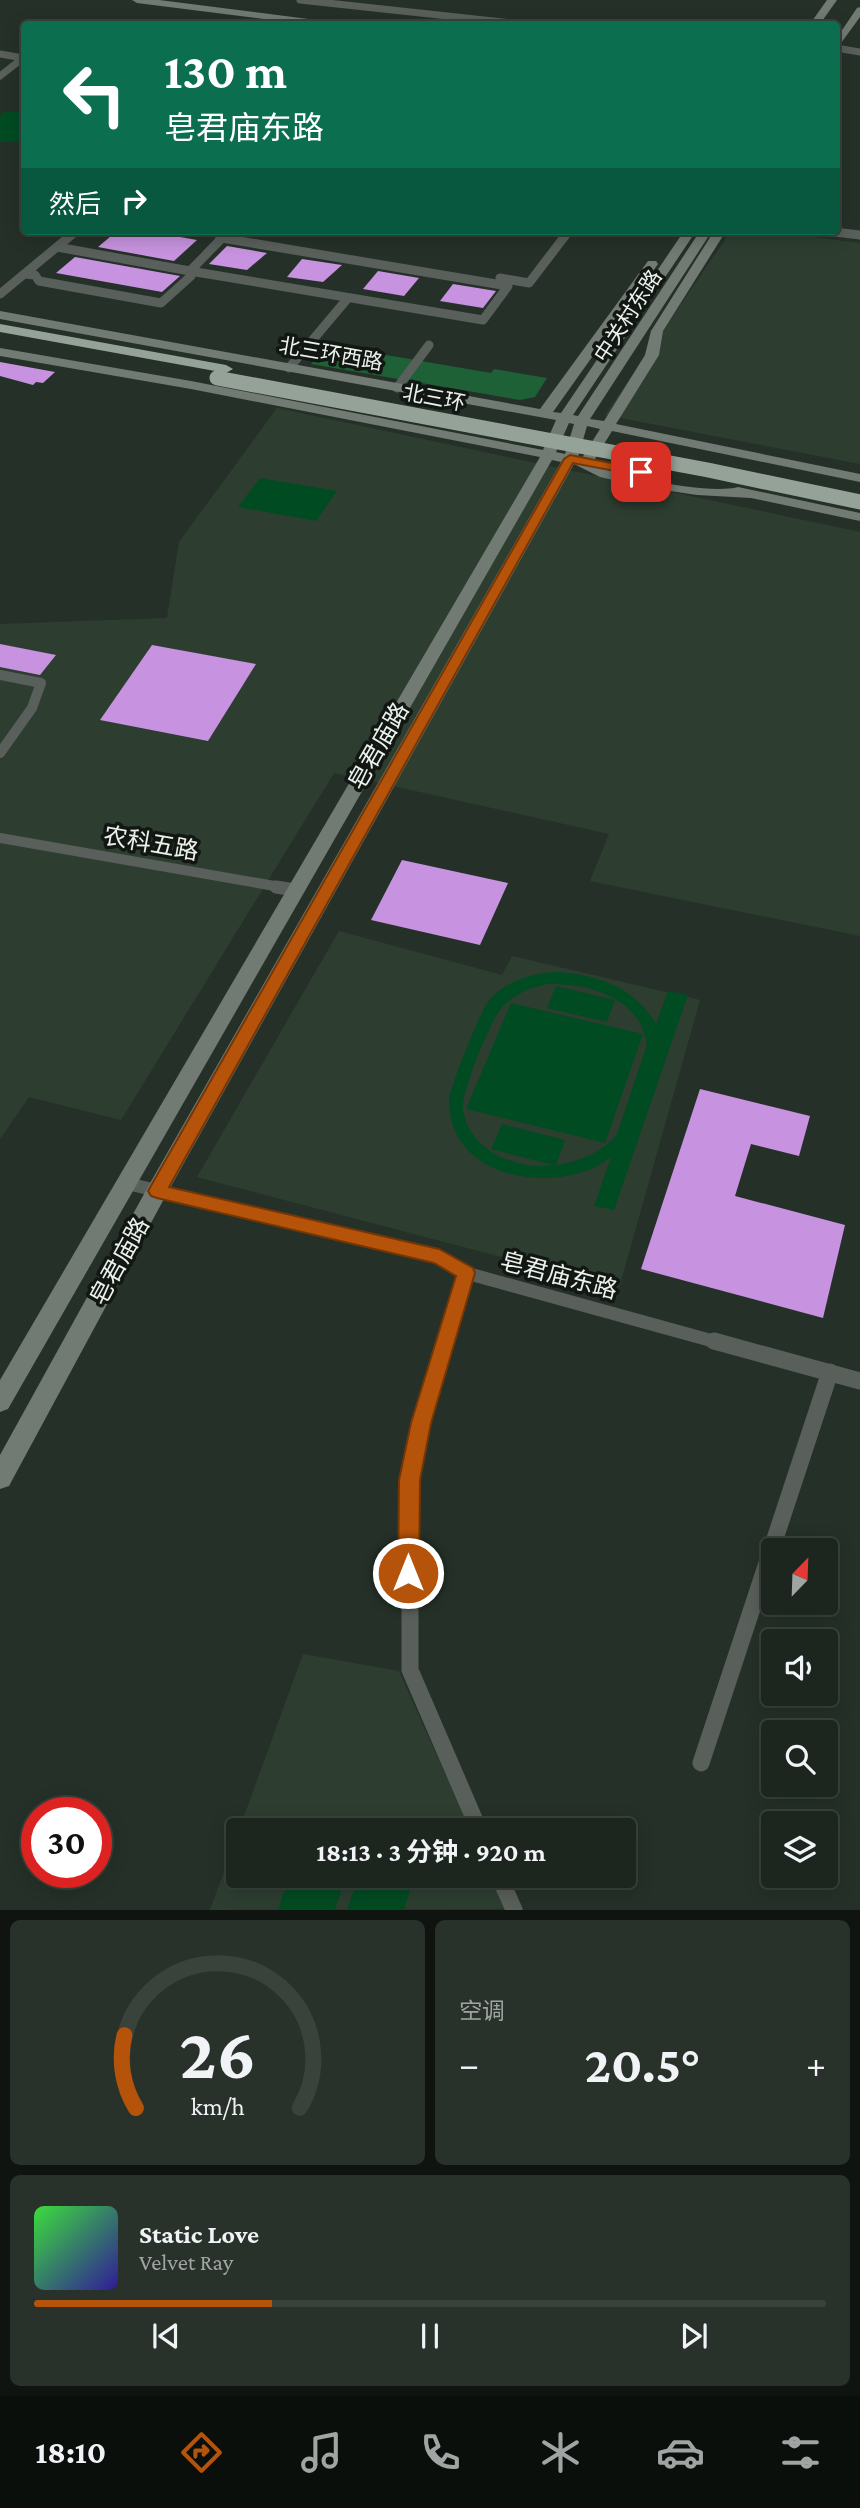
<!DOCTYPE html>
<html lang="zh">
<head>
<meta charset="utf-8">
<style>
	body { margin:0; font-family:"Crimson Pro","Noto Sans SC",serif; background:#29312b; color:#f1f3f6; height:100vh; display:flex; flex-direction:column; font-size:26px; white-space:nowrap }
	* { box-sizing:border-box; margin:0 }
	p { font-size:23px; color:#a0a5a4 }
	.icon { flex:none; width:38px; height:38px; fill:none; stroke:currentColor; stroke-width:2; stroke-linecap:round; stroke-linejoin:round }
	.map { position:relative; height:1910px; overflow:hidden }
	.side { display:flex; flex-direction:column; gap:10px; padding:10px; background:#0f1410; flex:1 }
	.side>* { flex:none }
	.hud { position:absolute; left:21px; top:21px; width:819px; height:214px; border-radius:7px; box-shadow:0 4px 18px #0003,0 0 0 2px #3a423c; background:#0b6e4f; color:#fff; overflow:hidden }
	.needle { width:46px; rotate:23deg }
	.tools { position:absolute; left:761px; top:1538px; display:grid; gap:14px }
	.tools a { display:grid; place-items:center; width:77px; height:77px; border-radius:7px; background:#1c251e; box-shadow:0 4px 18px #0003,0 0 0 2px #3a423c; font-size:35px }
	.speed { position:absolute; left:21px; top:1797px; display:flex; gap:14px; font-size:35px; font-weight:700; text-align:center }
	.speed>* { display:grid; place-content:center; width:91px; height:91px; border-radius:50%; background:#1c251e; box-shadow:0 4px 18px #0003,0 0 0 2px #3a423c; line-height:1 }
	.speed .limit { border:10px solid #d22; background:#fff; color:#111 }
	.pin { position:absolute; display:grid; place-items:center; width:60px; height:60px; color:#fff; margin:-30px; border-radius:14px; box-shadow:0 4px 10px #0006 }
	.me { position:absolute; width:77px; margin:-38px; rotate:0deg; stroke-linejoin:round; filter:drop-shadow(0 0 5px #0008) }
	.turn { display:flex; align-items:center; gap:24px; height:147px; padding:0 28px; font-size:32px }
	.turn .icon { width:91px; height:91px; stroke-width:2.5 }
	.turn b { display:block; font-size:49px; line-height:60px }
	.then { display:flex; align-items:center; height:66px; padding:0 28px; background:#0003; gap:14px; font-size:26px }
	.big { font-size:52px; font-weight:700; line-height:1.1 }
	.side .card { flex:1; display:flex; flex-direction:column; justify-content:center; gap:10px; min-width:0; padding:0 24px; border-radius:10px; background:#29312b }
	.side .dial { align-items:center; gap:0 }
	.dial svg { height:182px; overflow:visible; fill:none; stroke:#3a423c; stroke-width:7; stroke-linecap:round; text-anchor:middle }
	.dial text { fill:#f1f3f6; stroke:none }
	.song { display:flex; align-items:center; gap:21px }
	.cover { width:84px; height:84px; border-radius:10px; background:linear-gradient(135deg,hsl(120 70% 55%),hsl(250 70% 35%)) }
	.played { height:7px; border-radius:4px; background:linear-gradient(90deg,#b45309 30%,#3a423c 30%) }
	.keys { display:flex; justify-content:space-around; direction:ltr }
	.heat { display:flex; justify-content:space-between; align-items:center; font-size:38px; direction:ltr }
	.side .tiles { flex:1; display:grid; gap:10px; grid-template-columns:1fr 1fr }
	.card:last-child { grid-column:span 2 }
	.trip { position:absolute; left:226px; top:1818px; width:410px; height:70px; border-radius:7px; background:#1c251e; box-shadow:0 4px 18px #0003,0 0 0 2px #3a423c; font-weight:700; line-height:70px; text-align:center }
	.tab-bar { display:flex; height:112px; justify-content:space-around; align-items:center; background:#0b0f0c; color:#a0a5a4 }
	.tab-bar .icon { width:49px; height:49px }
	.tab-bar .current { color:#b45309 }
	.tab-bar b { font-size:32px; color:#f1f3f6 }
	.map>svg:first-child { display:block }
	.built { fill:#2d3e31 }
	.green { fill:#014b22; fill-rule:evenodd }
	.forest { fill:#1e6136 }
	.building { fill:#c792df }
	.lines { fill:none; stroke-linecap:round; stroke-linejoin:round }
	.street-far4 { stroke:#595f5a; stroke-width:7 }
	.street-far3 { stroke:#595f5a; stroke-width:9 }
	.street-far2 { stroke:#595f5a; stroke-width:10 }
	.street-far1 { stroke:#595f5a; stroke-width:13 }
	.street { stroke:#595f5a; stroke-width:17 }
	.secondary { fill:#717a73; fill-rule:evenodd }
	.highway { fill:#94a297; fill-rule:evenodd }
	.highway-bridge { stroke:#94a297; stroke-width:15 }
	.route { fill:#b45309; stroke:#753606; stroke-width:2 }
	.labels { text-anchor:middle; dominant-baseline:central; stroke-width:7; stroke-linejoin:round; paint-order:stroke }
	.far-street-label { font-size:21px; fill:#ebf2ec; stroke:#121713 }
	.street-label { font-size:24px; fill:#ebf2ec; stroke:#121713 }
</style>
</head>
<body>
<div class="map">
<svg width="860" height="1910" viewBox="0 0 860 1910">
	<rect width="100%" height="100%" fill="#253128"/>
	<g class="built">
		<polygon points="731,231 767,231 860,243 860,464 605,415"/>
		<polygon points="277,408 860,532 860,936 590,881 609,834 334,773 121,1120 29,1097 0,1139 0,624 167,618 179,542"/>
		<polygon points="339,931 502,975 512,956 700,1000 619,1288 197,1177"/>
		<polygon points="303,1654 399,1671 470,1830 239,1830"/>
		<polygon points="238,1833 238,1876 490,1876 504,1909 210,1910"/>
	</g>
	<g class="green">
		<polygon points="3,112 24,112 24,142 0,142 0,117"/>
		<polygon points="260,478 337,491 316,521 238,507"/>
		<path d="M553,972C594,973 635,987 656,1024L668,991L688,995L614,1210L594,1206L611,1157C568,1192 472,1185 453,1125C450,1117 449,1108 449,1099C451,1085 481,1009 490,999C505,982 530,974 553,972ZM547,984C589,983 640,997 647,1045L617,1134C603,1152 579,1162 556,1165L565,1140L502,1124L491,1149L553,1165C517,1171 467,1150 463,1108C462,1090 491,1018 504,1005C517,993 530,988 547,984Z"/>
		<polygon points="556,986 615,1000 607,1022 547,1008"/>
		<polygon points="511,1003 643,1034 605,1143 466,1109"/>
		<polygon points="290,1876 346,1876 335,1909 278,1909"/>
		<polygon points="359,1876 415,1876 404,1909 347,1909"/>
	</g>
	<polygon class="forest" points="328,345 491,373 494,369 547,378 535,397 520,400 311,364"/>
	<g class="building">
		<polygon points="117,231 146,231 197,240 174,261 98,247"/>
		<polygon points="227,246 267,253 247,270 209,264"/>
		<polygon points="75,257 180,276 162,292 56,273"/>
		<polygon points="302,259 342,265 323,282 287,277"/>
		<polygon points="378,271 419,278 404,296 363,289"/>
		<polygon points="453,284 496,291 483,308 440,301"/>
		<polygon points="0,362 55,372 43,383 36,382 33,385 0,376"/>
		<polygon points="0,644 56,655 40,675 0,667"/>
		<polygon points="152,645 256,664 208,741 100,720"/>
		<polygon points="402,860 508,883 480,945 371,920"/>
		<polygon points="700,1089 810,1116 799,1156 751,1144 735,1196 845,1225 823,1318 641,1269"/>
	</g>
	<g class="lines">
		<g class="street-far4">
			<polyline points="300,0 522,24"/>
			<polyline points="836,48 860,52"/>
			<polyline points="0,54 23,58 0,76"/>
			<polyline points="205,231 222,234"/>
			<polyline points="826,231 850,234"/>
			<polyline points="73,234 76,231"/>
			<polyline points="567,234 569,231"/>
		</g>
		<g class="street-far3">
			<polyline points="211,232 229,235"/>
			<polyline points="835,232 860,235"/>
			<polygon points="222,238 508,286 483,320 190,271"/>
			<polyline points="25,274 35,275 39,281 161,303 191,276 190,271 57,247"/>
			<polyline points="500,278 529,283 568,232"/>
			<polyline points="0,294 75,232"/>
			<polyline points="289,368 348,298"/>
			<polyline points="397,388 429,345"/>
		</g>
		<g class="street-far2">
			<polyline points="0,675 41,683 32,708 0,753"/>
			<polyline points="0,838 286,888"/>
		</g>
		<g class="street-far1">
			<polyline points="276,887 295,890"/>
			<polyline points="125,1183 439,1257 466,1273 720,1343"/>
			<polyline points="445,1343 466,1273"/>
		</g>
		<g class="street">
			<polyline points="446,1341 421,1423 410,1480 410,1670 479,1830"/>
			<polyline points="714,1341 860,1381"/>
			<polyline points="701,1763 830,1372"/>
			<polyline points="499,1876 514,1910"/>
		</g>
		<g class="secondary">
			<polygon points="132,0 159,0 324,21 329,24 305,24 137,3"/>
			<polygon points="827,0 837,0 820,24 810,24"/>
			<polygon points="860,7 860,17 836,50 836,39 857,8"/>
			<path d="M684,231H696L573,415L578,416L700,231H712L590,419L604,421L645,355L651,331L714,231H726L663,331L659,355L616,424L860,474V482L612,431L593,462C622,477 708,495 738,487L860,513V521L751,498L697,495L644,487L600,477L574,464L165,1197L9,1486L0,1489V1455L149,1185L561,462L552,460L8,1409L0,1412V1380L540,457L191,389L0,356V348L191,381L543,450L556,420L0,319V311L540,409L648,261H656L658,264L553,412L561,413ZM569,423L574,424L565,454L556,452ZM587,426L600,429L582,458L578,457Z"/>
		</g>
		<polygon class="highway" points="0,324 226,365 233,369 226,373 0,332"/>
		<polyline class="highway-bridge" points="217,378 708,470 860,502"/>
	</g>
	<polygon class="route" points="570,455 641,469 647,472 641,476 573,463 169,1187 439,1249 473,1268 475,1273 431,1423 420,1480 419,1573 416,1580 408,1583 401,1580 398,1573 399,1480 411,1423 456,1276 434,1263 157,1198 151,1196 148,1191 564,459"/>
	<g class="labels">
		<g class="far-street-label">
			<text transform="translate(628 316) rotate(-57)">中关村东路</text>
			<text transform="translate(331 354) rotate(10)">北三环西路</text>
			<text transform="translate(434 398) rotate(11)">北三环</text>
		</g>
		<g class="street-label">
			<text transform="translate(378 746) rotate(-60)">皂君庙路</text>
			<text transform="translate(151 843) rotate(10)">农科五路</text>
			<text transform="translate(119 1261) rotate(-61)">皂君庙路</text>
			<text transform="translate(559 1275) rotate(15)">皂君庙东路</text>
		</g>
	</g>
</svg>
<div class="tools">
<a><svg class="needle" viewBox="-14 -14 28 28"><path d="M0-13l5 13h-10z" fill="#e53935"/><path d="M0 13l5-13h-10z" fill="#a0a5a4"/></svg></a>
<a><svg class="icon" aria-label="sound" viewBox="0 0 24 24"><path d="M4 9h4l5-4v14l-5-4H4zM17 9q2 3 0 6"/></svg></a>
<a><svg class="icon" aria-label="search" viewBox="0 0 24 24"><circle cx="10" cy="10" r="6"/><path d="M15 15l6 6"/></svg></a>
<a><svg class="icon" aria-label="layers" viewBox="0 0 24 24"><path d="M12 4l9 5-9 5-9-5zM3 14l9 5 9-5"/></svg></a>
</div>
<div class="speed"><div class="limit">30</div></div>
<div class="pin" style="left:641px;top:472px;background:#d93025"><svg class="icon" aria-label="arrive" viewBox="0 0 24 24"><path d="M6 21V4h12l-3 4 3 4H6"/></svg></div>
<svg class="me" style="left:408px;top:1573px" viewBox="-20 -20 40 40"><circle r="17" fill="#b45309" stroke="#fff" stroke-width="3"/><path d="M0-11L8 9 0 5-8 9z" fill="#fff"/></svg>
<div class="trip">18:13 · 3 分钟 · 920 m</div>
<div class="hud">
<div class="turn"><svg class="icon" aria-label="left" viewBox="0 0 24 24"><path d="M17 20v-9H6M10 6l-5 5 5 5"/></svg><div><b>130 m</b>皂君庙东路</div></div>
<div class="then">然后<svg class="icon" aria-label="right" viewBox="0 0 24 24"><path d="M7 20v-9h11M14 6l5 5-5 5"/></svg></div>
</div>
</div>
<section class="side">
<div class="tiles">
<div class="card dial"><svg viewBox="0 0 100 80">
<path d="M14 69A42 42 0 1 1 86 69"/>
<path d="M14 69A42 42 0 0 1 9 37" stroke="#b45309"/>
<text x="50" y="56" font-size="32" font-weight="700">26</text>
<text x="50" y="72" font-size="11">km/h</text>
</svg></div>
<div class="card"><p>空调</p>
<div class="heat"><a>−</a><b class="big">20.5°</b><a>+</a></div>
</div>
<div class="card">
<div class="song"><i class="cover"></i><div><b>Static Love</b><p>Velvet Ray</p></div></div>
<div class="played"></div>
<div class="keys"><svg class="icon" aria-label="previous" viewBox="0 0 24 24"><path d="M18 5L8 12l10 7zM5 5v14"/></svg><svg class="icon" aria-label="pause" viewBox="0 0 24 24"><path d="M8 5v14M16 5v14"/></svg><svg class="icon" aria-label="next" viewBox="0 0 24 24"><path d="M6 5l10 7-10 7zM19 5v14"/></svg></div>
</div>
</div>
</section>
<nav class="tab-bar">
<b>18:10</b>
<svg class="icon current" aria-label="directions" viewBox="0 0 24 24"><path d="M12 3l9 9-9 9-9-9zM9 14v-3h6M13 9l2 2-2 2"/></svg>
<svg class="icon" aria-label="music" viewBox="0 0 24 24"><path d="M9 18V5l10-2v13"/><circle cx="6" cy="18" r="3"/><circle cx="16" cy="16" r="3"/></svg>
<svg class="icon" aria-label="phone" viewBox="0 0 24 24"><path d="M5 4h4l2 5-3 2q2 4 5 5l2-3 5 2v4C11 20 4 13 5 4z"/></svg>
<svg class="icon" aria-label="climate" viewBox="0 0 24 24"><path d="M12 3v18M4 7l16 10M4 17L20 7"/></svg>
<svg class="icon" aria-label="car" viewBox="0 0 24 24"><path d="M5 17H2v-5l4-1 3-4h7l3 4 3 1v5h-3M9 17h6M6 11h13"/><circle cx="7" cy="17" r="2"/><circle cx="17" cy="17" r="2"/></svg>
<svg class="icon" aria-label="filters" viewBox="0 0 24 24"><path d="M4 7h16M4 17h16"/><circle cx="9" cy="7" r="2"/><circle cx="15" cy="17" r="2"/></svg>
</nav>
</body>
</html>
